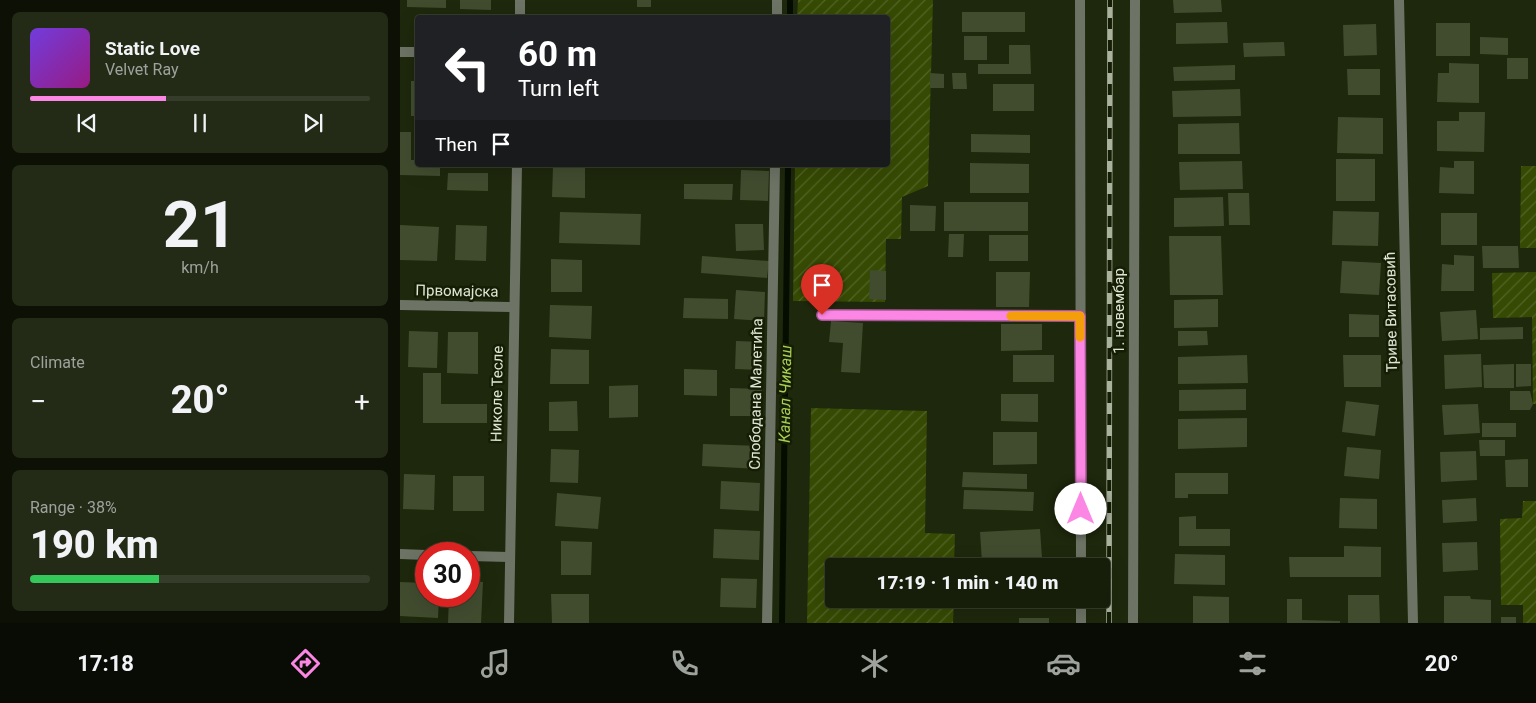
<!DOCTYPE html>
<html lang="en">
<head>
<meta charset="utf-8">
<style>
	body { margin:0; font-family:Roboto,sans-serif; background:#232b17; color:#f1f3f6; height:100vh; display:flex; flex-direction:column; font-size:19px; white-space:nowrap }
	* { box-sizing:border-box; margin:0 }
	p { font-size:16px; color:#9ea29c }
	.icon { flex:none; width:28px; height:28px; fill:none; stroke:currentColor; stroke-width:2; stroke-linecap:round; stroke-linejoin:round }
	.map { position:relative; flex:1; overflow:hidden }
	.sheet { display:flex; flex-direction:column; gap:12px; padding:12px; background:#0c1005; width:400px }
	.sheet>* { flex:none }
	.guide { position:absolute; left:15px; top:15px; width:475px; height:152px; border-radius:5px; box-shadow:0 5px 20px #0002,0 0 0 1px #353c2a; background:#202124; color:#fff; overflow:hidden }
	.speed { position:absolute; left:15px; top:542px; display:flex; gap:10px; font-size:25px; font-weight:700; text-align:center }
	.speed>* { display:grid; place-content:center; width:65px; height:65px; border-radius:50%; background:#161e09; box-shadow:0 5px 20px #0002,0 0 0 1px #353c2a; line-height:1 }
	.speed .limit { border:8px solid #d22; background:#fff; color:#111 }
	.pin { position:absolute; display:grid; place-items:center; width:42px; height:42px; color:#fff; margin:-51px -21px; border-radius:50% 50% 50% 0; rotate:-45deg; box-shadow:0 0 5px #0007 }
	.pin .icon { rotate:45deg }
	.me { position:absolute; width:55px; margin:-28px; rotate:0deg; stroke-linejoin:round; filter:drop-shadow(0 0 4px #0008) }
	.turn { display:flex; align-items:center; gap:18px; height:105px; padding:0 20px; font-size:22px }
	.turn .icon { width:65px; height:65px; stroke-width:2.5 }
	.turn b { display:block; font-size:35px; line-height:42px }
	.then { display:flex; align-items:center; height:48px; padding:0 20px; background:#0003; gap:10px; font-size:19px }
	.big { font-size:38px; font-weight:800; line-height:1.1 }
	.sheet .card { flex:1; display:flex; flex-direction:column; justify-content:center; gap:8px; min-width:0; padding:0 18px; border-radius:8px; background:#232b17 }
	.sheet .dial { align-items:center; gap:0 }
	.dial b { font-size:65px; line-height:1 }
	.song { display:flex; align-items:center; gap:15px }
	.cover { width:60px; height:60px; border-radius:8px; background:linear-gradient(135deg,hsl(260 70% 55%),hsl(310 70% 35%)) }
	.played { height:5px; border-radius:2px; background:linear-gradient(90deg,#fc86e4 40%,#353c2a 40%) }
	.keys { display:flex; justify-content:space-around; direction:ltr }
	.heat { display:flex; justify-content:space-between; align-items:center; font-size:28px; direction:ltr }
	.charge { height:8px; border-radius:4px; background:linear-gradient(90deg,#34c759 38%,#353c2a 0) }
	.trip { position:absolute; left:425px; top:558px; width:285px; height:50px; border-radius:5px; background:#161e09; box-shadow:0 5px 20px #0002,0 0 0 1px #353c2a; font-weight:800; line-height:50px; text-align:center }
	.dock { display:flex; height:80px; justify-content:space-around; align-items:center; background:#090c04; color:#9ea29c }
	.dock .icon { width:35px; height:35px }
	.dock .active { color:#fc86e4 }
	.dock b { font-size:22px; color:#f1f3f6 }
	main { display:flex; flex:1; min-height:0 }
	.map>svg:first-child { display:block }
	.garden { fill:url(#garden-furrows) }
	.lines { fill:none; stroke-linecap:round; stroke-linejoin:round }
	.stream { stroke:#050c00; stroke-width:6 }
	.building { fill:#414c2f }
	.service { stroke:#6d7365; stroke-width:10 }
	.minor { stroke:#6d7365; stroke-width:10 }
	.rail-casing { stroke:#aab29e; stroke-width:5.5 }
	.rail { stroke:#151e04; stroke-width:4; stroke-dasharray:11; stroke-linecap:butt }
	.route-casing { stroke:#a45794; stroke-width:12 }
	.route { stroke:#fc86e4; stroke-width:9 }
	.slow { stroke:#f59e0b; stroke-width:9 }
	.labels { text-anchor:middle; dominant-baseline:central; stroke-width:5; stroke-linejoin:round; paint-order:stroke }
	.street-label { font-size:15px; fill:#dee5d4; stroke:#151e04 }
	.water-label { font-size:16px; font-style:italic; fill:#a7d054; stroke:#151e04 }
</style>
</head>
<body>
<main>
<section class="sheet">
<div class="card">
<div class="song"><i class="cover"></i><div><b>Static Love</b><p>Velvet Ray</p></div></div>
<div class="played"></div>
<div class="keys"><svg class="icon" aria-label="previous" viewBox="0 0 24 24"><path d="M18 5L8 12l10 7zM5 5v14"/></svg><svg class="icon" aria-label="pause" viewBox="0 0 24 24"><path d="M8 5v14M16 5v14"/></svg><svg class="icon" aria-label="next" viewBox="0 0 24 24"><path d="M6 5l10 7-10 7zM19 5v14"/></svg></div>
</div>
<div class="card dial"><b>21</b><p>km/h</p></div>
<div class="card"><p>Climate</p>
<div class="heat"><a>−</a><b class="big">20°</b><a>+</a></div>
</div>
<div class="card"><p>Range · 38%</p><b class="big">190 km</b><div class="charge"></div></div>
</section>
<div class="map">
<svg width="1136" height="623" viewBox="0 0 1136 623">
	<defs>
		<pattern id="garden-furrows" width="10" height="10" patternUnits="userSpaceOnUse" patternTransform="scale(1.25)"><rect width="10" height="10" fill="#364a03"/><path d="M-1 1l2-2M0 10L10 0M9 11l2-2" fill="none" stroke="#536427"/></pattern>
	</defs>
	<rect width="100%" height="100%" fill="#1e280c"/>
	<g class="garden">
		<polygon points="398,0 533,0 528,186 502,197 501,239 486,239 485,302 393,301 395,165 488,165 488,18 397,17"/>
		<polygon points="1121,166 1136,166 1136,248 1120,248"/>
		<polygon points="1136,272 1136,404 1133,404 1132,317 1093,318 1092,273"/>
		<polygon points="411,408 527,411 525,533 555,534 554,566 434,566 434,599 554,599 553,623 407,623"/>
		<polygon points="1123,501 1136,501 1136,623 1123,623 1123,605 1101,605 1100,519 1122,518"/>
	</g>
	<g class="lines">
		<g class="stream">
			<polyline points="390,18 390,0"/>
			<polyline points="382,623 388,165"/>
		</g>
	</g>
	<g class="building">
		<polygon points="7,0 46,0 46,8 7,7"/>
		<polygon points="60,0 91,0 91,10 60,9"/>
		<rect x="237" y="0" width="14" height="7"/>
		<polygon points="773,0 821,0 822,12 774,13"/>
		<rect x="562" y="12" width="63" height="20"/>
		<polygon points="827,22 828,43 776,44 776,23"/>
		<rect x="1036" y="23" width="34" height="33"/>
		<polygon points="976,24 977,55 944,56 943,25"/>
		<rect x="564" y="36" width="23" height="24"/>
		<polygon points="1080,37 1108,38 1108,55 1080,54"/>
		<polygon points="884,42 885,56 844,57 843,43"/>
		<polygon points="609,45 630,45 631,74 578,74 578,64 609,64"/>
		<rect x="1107" y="58" width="21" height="21"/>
		<polygon points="1049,63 1079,64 1079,103 1037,102 1038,73 1049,73"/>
		<polygon points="835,65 835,80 774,81 773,67"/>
		<polygon points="947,69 980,69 980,95 948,95"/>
		<polygon points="530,73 544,74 544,88 530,88"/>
		<polygon points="552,73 566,73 567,89 553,89"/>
		<rect x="11" y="81" width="7" height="35"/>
		<rect x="593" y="84" width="41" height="27"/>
		<polygon points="840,89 841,116 773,117 772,91"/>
		<polygon points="1059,112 1085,112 1084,152 1037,151 1037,121 1059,121"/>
		<polygon points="938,117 983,118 983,154 937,153"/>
		<polygon points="839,123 840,154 778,154 778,124"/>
		<polygon points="0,132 11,132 11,160 18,160 18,165 40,165 40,176 0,175"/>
		<polygon points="571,134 630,135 630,153 571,152"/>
		<rect x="936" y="159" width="39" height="42"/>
		<polygon points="842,161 843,189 780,190 779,162"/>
		<polygon points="1054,161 1074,161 1074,194 1039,193 1040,167 1054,168"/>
		<polygon points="570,163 629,164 629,193 570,193"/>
		<polygon points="153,167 185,168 185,198 152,197"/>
		<polygon points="341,170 369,171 368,201 340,200"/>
		<polygon points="48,173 88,173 88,191 47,190"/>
		<polygon points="284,184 333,184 332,200 284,199"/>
		<polygon points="828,193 849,193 850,225 829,225"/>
		<polygon points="823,197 824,226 774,227 774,198"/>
		<rect x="544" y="202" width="84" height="29"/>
		<polygon points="510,205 536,206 535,231 510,231"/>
		<polygon points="933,211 979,212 978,246 932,245"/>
		<polygon points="160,212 241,214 240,245 159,243"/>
		<rect x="1041" y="213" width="36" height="32"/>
		<polygon points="335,224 363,224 364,250 336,251"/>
		<polygon points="0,225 39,227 37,261 0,260"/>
		<polygon points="56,225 87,226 86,261 55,260"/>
		<polygon points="549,234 564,234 563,257 548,257"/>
		<rect x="589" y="235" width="39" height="26"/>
		<polygon points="769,236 821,236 823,295 770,295"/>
		<polygon points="1082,246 1118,246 1119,268 1083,268"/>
		<polygon points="1054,255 1074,256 1074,291 1041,291 1042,264 1054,265"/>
		<polygon points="302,256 369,261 367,278 301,273"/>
		<polygon points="151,259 182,260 182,292 151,292"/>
		<polygon points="942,261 981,263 979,295 940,293"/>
		<polygon points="470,270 486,271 486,300 469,299"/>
		<polygon points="596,272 630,272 629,307 596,307"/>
		<polygon points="336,290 365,292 364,321 334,319"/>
		<polygon points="284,298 328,299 328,319 283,318"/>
		<polygon points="818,299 818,327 774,328 774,300"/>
		<polygon points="150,305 192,306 191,339 149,337"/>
		<polygon points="1076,310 1078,339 1042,341 1040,312"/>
		<polygon points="949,314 979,315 979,337 949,337"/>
		<polygon points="431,321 463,323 460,373 441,372 443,343 429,342"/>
		<polygon points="601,324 642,324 642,350 601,351"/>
		<polygon points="1123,327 1123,339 1080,340 1080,328"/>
		<polygon points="9,331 38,332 37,368 8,367"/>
		<polygon points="778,331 807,331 808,345 778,346"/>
		<polygon points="48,332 78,332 78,374 47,373"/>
		<polygon points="336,341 363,342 362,370 335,369"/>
		<polygon points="151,349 189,350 189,384 150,384"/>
		<polygon points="1081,354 1082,387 1045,389 1044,355"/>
		<rect x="613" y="355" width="41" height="27"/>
		<polygon points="847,355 848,383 778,384 778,357"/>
		<polygon points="943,355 981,355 981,387 944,387"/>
		<polygon points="1114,364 1114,388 1084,388 1083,365"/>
		<polygon points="1116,364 1131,364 1131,386 1116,387"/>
		<polygon points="284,369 317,370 317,396 284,395"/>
		<polygon points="23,373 41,373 41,404 87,404 87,423 23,423"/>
		<polygon points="238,385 238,417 209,418 209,386"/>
		<polygon points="330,388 362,389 362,416 330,416"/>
		<polygon points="846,389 846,410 779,411 779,390"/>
		<polygon points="1110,391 1130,391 1133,404 1130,410 1110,410"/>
		<polygon points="601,394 638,394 638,422 601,421"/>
		<polygon points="177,401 178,431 149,431 149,402"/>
		<polygon points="946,401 979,405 975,436 942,432"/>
		<polygon points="1078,404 1080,433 1044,435 1042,405"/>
		<polygon points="847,418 847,447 778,449 778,419"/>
		<rect x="1082" y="423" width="34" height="14"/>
		<polygon points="593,432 637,432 637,464 593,465"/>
		<polygon points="1079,440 1105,440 1105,456 1080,456"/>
		<polygon points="303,444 361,446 360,469 302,466"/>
		<polygon points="947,447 981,450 979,479 944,476"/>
		<polygon points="151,449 179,450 178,483 150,482"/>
		<polygon points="1076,451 1077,480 1041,482 1040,452"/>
		<polygon points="1128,459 1128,487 1106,487 1105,460"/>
		<polygon points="563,472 627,474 627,489 562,487"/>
		<polygon points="775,473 828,473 828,494 788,494 788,498 775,498"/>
		<polygon points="4,474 35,475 34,510 3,509"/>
		<rect x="53" y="476" width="31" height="35"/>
		<polygon points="321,481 360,483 359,511 320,509"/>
		<polygon points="564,490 634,492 633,511 563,509"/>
		<polygon points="157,493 201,497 198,529 155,526"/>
		<polygon points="940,498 977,499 977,529 939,528"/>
		<polygon points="1076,498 1077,521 1043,523 1042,500"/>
		<polygon points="796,516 796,529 830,529 830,546 779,546 779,517"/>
		<polygon points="314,529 360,531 359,560 313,558"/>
		<polygon points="640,529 642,558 582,562 580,532"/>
		<polygon points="161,541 192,542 191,575 161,575"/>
		<polygon points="1077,542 1078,570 1043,572 1042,543"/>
		<polygon points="944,546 981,547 981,577 890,577 889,557 944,557"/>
		<polygon points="775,554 825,555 825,585 774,584"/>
		<polygon points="321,578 357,579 356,608 320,607"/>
		<polygon points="69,581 83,582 81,623 48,623 49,596 69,596"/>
		<polygon points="0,582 26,583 26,596 39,596 38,618 0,616"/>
		<polygon points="151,594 189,594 189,623 152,623"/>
		<polygon points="948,595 979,595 980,623 948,623"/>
		<polygon points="793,596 829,597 829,623 793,623"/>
		<polygon points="1044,596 1070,596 1071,599 1091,600 1091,623 1044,623"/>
		<polygon points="595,599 643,599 642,609 595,607"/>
		<polygon points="887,599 902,599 902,620 940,621 940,623 887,623"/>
		<rect x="1101" y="617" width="15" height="6"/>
		<rect x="619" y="618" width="30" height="5"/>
	</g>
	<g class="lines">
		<polyline class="service" points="422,315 680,316"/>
		<g class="minor">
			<polyline points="680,0 681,566"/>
			<polyline points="999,0 1013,623"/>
			<polyline points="120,18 120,0"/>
			<polyline points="377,18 377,0"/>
			<polyline points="0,52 18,52"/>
			<polyline points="0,305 113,307"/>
			<polyline points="0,554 26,555"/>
			<polyline points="69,556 109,557"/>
			<polyline points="681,599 681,623"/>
			<polyline points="109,623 117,165"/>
			<polyline points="367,623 375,165"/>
			<polyline points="733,623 735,0"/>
		</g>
		<g class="rail-casing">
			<polyline id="rail" points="709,623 710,0"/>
		</g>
		<use href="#rail" class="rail"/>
	</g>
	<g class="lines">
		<g class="route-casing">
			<polyline id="route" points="422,315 680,316 681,509"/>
		</g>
		<use href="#route" class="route"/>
		<polyline class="slow" points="611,316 680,316 680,337"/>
	</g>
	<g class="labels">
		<g class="street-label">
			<text transform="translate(57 291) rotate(1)">Првомајска</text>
			<text transform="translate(719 311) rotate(-90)">1. новембар</text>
			<text transform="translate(991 312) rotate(-91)">Триве Витасовић</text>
			<text transform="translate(97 394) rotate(-89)">Николе Тесле</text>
			<text transform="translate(356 394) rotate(-89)">Слободана Малетића</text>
		</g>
		<g class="water-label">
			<text transform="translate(385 394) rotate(-89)">Канал Чикаш</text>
		</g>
	</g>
</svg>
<div class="speed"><div class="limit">30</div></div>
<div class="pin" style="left:422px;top:315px;background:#d93025"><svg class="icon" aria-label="arrive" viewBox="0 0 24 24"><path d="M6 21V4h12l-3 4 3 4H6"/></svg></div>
<svg class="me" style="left:681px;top:509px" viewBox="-20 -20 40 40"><circle r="19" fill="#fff"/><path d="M0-13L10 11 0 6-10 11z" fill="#fc86e4"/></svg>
<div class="trip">17:19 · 1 min · 140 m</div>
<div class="guide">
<div class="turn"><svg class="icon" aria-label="left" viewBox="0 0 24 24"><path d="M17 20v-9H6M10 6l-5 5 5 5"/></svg><div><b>60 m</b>Turn left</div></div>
<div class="then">Then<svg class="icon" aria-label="arrive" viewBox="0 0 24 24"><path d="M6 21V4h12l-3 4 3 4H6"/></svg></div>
</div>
</div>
</main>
<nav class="dock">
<b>17:18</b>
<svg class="icon active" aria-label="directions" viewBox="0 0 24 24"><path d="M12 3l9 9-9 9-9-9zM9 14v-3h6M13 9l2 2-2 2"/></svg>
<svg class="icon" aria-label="music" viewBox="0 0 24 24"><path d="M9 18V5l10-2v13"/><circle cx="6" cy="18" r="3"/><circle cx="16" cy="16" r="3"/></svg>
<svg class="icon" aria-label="phone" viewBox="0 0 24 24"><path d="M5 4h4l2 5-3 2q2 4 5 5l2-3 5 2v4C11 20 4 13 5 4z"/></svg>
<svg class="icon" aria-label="climate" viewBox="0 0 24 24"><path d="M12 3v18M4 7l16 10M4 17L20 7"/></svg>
<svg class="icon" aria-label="car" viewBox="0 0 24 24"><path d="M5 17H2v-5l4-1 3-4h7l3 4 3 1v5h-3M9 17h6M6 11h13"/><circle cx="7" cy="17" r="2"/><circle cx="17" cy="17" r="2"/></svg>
<svg class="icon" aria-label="filters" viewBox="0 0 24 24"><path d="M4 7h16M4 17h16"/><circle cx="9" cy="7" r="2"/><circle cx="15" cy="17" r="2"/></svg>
<b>20°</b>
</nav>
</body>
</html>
